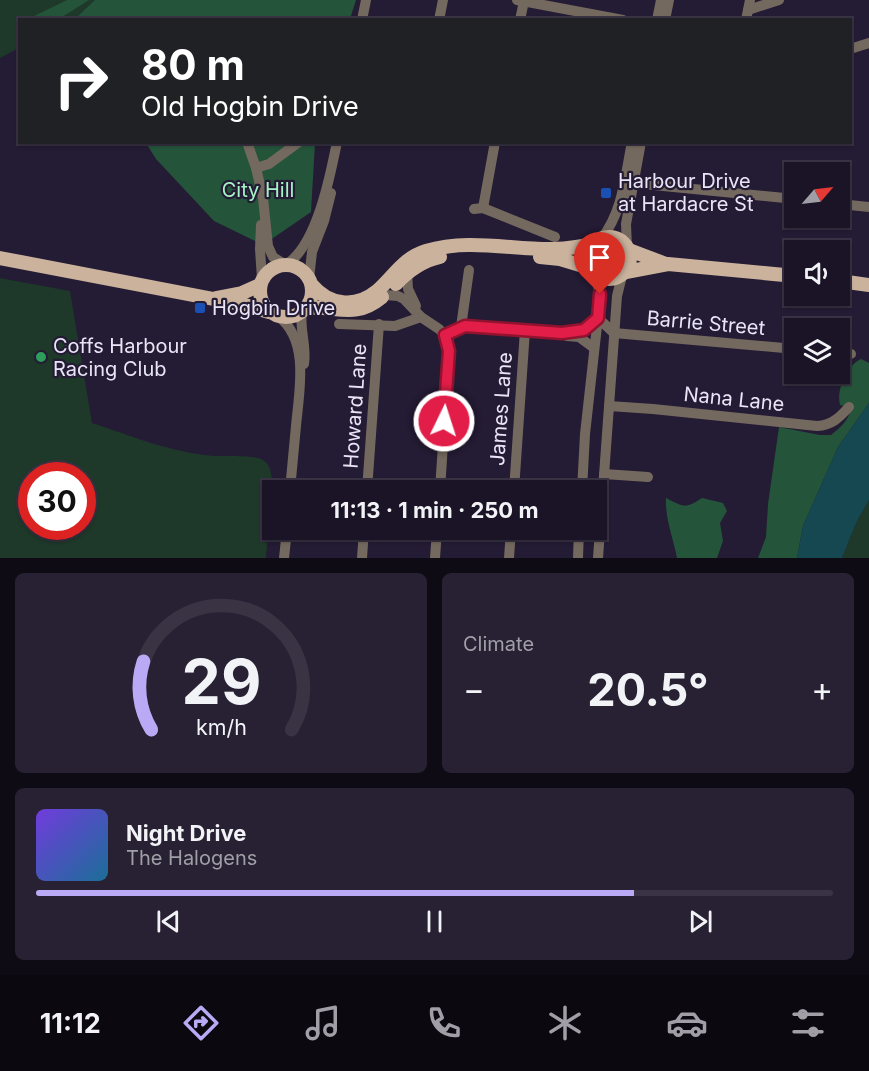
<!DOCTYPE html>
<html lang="en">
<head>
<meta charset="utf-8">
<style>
	body { margin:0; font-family:Inter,sans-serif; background:#282133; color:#f1f3f6; height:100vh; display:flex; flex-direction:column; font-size:22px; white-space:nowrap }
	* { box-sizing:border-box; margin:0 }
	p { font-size:20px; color:#a09ea7 }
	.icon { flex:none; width:33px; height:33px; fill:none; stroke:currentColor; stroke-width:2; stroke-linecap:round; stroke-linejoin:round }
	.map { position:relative; height:558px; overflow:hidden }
	.panel { display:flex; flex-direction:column; gap:15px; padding:15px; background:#0f0b15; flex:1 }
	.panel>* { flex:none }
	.banner { position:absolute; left:18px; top:18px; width:834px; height:126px; border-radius:0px; box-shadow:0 2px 4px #0004,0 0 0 2px #393344; background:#202124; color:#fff; overflow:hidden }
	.needle { width:39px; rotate:62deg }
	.fabs { position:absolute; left:784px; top:162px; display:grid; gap:12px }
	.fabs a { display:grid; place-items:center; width:66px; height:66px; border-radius:0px; background:#1b1427; box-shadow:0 2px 4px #0004,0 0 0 2px #393344; font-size:30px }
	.speed { position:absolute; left:18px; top:462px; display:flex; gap:12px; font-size:30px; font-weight:700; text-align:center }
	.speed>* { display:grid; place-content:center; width:78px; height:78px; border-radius:50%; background:#1b1427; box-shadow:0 2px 4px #0004,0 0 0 2px #393344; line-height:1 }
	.speed .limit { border:9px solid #d22; background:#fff; color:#111 }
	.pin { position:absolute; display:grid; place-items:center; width:51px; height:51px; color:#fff; margin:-62px -26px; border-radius:50% 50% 50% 0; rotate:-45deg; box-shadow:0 0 6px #0007 }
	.pin .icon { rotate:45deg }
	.me { position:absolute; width:66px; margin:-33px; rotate:4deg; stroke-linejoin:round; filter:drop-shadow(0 0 4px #0008) }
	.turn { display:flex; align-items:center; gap:21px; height:126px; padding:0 24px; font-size:27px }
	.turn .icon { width:78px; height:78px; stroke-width:2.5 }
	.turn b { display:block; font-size:42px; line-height:51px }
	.big { font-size:45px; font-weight:700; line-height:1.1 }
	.panel .widget { flex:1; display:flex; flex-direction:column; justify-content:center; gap:9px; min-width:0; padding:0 21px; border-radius:9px; background:#282133 }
	.panel .dial { align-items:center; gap:0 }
	.dial svg { height:156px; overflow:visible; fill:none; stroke:#393344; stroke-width:7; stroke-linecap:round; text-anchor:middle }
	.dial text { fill:#f1f3f6; stroke:none }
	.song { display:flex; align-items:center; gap:18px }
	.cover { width:72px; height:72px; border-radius:9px; background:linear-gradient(135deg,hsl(260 70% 55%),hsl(200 70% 35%)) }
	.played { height:6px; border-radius:3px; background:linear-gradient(90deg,#baaaf6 75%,#393344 75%) }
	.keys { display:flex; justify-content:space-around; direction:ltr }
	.heat { display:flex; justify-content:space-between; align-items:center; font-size:33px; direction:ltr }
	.panel .tiles { flex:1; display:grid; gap:15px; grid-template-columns:1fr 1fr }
	.widget:last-child { grid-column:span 2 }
	.trip { position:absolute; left:262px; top:480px; width:345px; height:60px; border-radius:0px; background:#1b1427; box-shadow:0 2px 4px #0004,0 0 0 2px #393344; font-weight:700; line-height:60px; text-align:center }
	.dock { display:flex; height:96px; justify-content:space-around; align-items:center; background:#0b0810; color:#a09ea7 }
	.dock .icon { width:42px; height:42px }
	.dock .active { color:#baaaf6 }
	.dock b { font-size:27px; color:#f1f3f6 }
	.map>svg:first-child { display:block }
	.green { fill:#1e3829; fill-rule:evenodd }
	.forest { fill:#24543a }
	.water { fill:#154851 }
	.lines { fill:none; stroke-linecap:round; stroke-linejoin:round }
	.minor { stroke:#74695e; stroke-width:10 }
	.major { stroke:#cab29c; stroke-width:14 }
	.route-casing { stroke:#92132f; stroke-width:15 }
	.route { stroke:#e11d48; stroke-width:10 }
	.transit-dot { fill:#1a4fb4; stroke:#241b34; stroke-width:2 }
	.leisure-dot { fill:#2e9e5b; stroke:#241b34; stroke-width:2 }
	.labels { text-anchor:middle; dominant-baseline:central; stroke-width:4.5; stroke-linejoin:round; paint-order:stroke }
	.poi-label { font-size:20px; fill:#e9e5f6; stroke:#241b34; text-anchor:start }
	.park-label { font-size:20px; fill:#a6f3c6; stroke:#241b34 }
	.street-label { font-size:20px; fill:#e9e5f6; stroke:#241b34 }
</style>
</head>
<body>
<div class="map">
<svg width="869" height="558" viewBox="0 0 869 558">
	<rect width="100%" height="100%" fill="#241b34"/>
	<g class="green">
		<polygon points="0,0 100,0 76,19 20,20 19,48 0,58"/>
		<path d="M0,278L70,291L92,423C132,436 175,454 217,456C228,456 254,455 263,460C270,464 271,472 272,480L266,558H0ZM32,476H82V526H32Z"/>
		<polygon points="869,500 869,558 842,558 857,521"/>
	</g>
	<g class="forest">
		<polygon points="67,0 89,0 59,19 28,19"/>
		<polygon points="95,0 356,0 350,19 75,19"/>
		<polygon points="146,143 315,143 311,212 263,245 214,221 156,159"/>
		<path d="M861,359L869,363V403L838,447L803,526L797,558H758L766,537L768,504L779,427L820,435H831C840,428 849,420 851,408L840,405C836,390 847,365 861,359Z"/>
		<path d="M666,498C684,507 685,509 702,498L723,503L727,511L720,523L723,541L717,558H677C673,537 665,519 666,498Z"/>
	</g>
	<polygon class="water" points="869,403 869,500 857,521 842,558 797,558 803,526 838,447"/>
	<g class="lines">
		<g class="minor">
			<polyline points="517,0 623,20"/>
			<polyline points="748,10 779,0"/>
			<polyline points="362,20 366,0"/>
			<polyline points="439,20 443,0"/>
			<polyline points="520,20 524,1"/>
			<polyline points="657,20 661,0"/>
			<polyline points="665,20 669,0"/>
			<polyline points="746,20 750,0"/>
			<polyline points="850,49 869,43"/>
			<polyline points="247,142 256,168 263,198 268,246 273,257 284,264"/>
			<polyline points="256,168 269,164 299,142"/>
			<polyline points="633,183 795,199"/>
			<polyline points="840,204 869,207"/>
			<polyline points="483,208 495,142"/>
			<polyline points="474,209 483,208 555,237"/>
			<polyline points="261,225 260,249 262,279"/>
			<path d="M601,239C623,212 625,176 632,142"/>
			<polyline points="627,247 626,224 641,142"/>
			<path d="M287,264C317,244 330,177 337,142"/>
			<polyline points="407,272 408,289 416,306"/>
			<polyline points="309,279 312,252 324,221 331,193"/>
			<polyline points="385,295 398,296 404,299 421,317 439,329 445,335 449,351 440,490"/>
			<path d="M302,311C299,329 307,346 304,364"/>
			<path d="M279,317C310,341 299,392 296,426C294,447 292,469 290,490"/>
			<polyline points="598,318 614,333 795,349"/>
			<polyline points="339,324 395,326 421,317"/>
			<polyline points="461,327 469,270"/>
			<polyline points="566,332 583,330 598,318"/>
			<polyline points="445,335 465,326 562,333 567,336 579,337 594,348"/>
			<polyline points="840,353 851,354"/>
			<path d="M609,406L653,409L817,426C832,425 839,418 849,407"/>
			<polyline points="604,474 648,477"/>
			<polyline points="367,490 379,324"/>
			<polyline points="514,490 525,330"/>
			<polyline points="582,490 585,434 600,299 597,276"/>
			<polyline points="284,558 287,530"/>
			<polyline points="362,558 364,530"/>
			<polyline points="435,558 437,530"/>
			<polyline points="509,558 511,530"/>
			<polyline points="578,558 579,530"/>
			<polyline points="598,558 617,296 622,276"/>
		</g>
		<g class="major">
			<circle cx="609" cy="258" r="21"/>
			<polyline points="629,250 666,264"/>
			<polyline points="540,257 560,259 590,268"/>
			<polyline points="0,258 245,305 269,312"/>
			<circle cx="286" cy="291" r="26"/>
			<polyline points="626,272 668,264 795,276"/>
			<polyline points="840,281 869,285"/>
			<path d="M396,284C409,270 422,261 440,257"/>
			<path d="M312,285C329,305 355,309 377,291C394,276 403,258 426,251C482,234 539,260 594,243"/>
			<polyline points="216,298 242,293 260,285"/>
			<path d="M306,308C337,305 354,320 382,297"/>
		</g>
	</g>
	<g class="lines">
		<g class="route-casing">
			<polyline id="route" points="444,421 449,351 445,335 465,326 562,333 584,330 598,318 600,294"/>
		</g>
		<use href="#route" class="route"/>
	</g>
	<g class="transit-dot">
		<rect x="600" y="187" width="12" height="12" rx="3"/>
		<rect x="194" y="302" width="12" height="12" rx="3"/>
	</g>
	<circle class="leisure-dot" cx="41" cy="357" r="6"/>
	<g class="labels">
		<g class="poi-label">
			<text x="618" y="181">Harbour Drive<tspan x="618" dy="23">at Hardacre St</tspan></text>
			<text x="212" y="308">Hogbin Drive</text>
			<text x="53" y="346">Coffs Harbour<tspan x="53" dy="23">Racing Club</tspan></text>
		</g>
		<g class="park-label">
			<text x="258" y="190">City Hill</text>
		</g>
		<g class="street-label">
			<text transform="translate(706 323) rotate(5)">Barrie Street</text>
			<text transform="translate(734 399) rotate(6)">Nana Lane</text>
			<text transform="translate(355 406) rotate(-86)">Howard Lane</text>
			<text transform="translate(501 409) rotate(-86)">James Lane</text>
		</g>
	</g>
</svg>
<div class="fabs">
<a><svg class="needle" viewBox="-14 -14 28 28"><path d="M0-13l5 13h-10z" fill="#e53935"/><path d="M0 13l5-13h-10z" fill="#a09ea7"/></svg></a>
<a><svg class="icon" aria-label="sound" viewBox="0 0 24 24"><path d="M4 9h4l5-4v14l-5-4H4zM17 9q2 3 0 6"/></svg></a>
<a><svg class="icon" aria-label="layers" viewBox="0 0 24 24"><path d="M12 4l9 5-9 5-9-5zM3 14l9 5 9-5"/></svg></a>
</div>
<div class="speed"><div class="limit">30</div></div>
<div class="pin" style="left:600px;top:294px;background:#d93025"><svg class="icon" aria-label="arrive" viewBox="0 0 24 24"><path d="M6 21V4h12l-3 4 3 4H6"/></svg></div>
<svg class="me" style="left:444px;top:421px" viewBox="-20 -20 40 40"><circle r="17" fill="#e11d48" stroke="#fff" stroke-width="3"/><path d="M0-11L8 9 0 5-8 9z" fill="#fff"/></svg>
<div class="trip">11:13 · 1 min · 250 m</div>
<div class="banner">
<div class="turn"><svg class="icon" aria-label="right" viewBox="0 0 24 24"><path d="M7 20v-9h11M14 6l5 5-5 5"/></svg><div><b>80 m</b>Old Hogbin Drive</div></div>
</div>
</div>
<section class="panel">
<div class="tiles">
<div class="widget dial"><svg viewBox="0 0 100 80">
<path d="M14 69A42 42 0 1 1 86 69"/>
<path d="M14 69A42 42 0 0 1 10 34" stroke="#baaaf6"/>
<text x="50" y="56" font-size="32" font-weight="700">29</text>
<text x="50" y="72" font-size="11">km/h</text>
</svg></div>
<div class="widget"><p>Climate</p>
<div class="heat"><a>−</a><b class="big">20.5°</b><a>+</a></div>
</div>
<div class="widget">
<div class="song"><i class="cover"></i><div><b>Night Drive</b><p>The Halogens</p></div></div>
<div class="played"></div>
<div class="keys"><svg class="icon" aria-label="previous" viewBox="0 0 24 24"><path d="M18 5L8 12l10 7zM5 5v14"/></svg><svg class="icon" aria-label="pause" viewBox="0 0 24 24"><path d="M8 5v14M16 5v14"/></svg><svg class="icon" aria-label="next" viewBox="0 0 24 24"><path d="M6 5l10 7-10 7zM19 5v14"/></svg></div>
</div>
</div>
</section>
<nav class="dock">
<b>11:12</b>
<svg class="icon active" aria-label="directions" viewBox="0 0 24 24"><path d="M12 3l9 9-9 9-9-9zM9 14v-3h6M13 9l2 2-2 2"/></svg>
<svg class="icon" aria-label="music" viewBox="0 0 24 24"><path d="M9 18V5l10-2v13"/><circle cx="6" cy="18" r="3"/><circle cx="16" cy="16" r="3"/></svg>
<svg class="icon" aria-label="phone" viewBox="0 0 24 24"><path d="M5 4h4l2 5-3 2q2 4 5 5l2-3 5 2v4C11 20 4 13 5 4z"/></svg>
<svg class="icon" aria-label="climate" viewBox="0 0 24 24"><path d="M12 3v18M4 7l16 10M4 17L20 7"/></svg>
<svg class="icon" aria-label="car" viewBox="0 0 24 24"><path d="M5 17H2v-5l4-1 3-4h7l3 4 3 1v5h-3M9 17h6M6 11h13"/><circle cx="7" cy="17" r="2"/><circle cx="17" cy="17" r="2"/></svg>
<svg class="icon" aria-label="filters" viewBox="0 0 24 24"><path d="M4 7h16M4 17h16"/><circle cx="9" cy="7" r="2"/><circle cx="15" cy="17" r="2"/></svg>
</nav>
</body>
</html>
